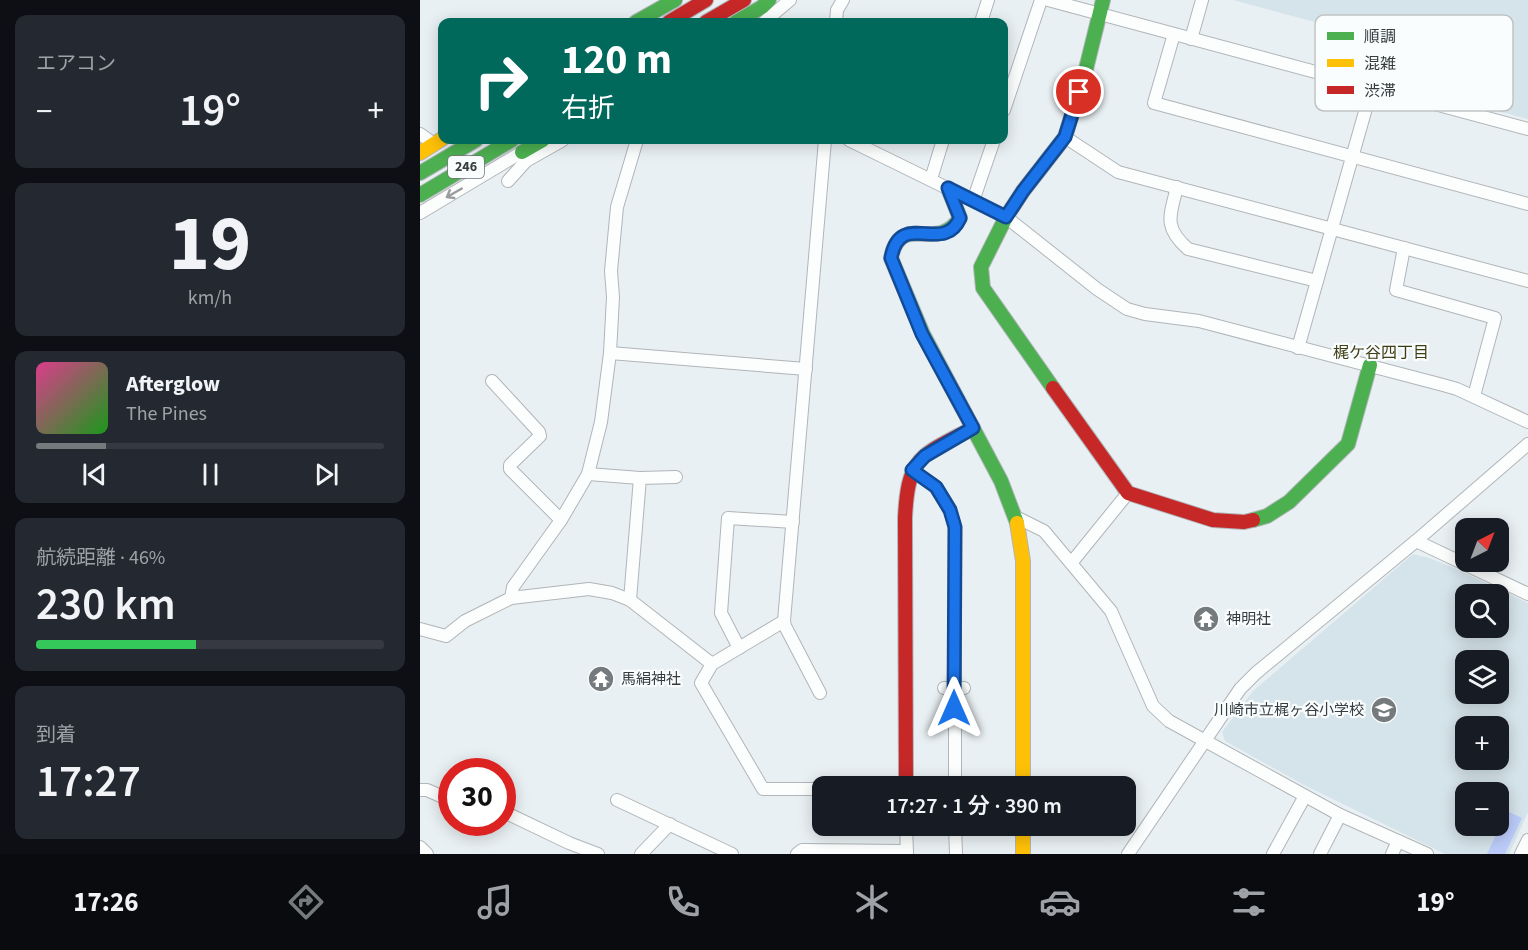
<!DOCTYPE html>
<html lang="ja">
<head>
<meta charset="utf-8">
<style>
	body { margin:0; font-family:"Source Sans 3","Noto Sans JP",sans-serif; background:#242831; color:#f1f3f6; height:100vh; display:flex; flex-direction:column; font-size:22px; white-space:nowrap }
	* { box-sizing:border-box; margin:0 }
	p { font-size:20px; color:#9ea1a6 }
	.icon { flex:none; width:33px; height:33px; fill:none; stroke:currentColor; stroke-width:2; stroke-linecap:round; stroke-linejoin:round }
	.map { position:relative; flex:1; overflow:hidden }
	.sheet { display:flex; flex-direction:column; gap:15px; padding:15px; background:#0d0f14; width:420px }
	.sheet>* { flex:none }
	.top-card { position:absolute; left:18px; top:18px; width:570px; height:126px; border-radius:12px; box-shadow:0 3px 15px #0003; background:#00695c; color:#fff; overflow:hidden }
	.needle { width:39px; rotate:42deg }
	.buttons { position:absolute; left:1035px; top:518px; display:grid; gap:12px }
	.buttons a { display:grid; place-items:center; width:54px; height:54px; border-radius:12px; background:#171b24; box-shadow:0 3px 15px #0003; font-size:30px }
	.speed { position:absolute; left:18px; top:758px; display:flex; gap:12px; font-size:30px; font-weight:700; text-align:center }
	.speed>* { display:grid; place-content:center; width:78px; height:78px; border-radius:50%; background:#171b24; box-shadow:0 3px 15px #0003; line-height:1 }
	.speed .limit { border:9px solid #d22; background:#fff; color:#111 }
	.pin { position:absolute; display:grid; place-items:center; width:51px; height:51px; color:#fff; margin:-26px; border:3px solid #fff; border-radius:50%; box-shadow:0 2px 6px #0007 }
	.me { position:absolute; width:66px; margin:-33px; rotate:0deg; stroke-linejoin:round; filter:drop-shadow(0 0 4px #0008) }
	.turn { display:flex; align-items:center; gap:21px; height:126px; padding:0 24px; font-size:27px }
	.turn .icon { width:78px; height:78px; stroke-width:2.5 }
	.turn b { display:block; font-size:42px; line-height:51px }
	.big { font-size:45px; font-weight:600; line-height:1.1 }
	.sheet .widget { flex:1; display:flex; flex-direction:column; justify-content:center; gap:9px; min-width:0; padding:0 21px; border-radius:12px; background:#242831 }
	.sheet .dial { align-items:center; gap:0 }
	.dial b { font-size:78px; line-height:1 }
	.song { display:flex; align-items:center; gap:18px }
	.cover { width:72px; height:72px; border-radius:9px; background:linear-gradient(135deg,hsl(330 70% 55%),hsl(120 70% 35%)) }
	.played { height:6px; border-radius:3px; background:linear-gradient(90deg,#757b7d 20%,#363941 20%) }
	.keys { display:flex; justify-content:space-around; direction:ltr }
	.heat { display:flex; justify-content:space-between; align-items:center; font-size:33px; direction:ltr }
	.charge { height:9px; border-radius:4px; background:linear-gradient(90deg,#34c759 46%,#363941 0) }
	.trip { position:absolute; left:392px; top:776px; width:324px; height:60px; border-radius:12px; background:#171b24; box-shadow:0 3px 15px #0003; font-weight:600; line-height:60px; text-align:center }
	.tab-bar { display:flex; height:96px; justify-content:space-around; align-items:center; background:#090b0e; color:#9ea1a6 }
	.tab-bar .icon { width:42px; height:42px }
	.tab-bar .active { color:#757b7d }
	.tab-bar b { font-size:27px; color:#f1f3f6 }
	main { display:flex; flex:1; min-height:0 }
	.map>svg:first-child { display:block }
	.built { fill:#d5e3ea; fill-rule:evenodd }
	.water { fill:#bcccfa }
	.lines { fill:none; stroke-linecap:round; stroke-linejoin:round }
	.street-casing { stroke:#b0b5b8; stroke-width:14 }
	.fast-casing { stroke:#b0b5b8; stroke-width:16 }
	.slow-casing { stroke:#b0b5b8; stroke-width:16 }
	.jam-casing { stroke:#b0b5b8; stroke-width:16 }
	.street { stroke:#fcfdfd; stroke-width:12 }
	.fast { stroke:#4caf50; stroke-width:14 }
	.slow { stroke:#ffc107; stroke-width:14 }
	.jam { stroke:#c62828; stroke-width:14 }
	.oneway { stroke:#9a9c9e }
	.route-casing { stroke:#114b97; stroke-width:15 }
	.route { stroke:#1a73e8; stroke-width:10 }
	.labels { text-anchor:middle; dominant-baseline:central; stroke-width:4.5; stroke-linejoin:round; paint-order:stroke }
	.shield { fill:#fafdfe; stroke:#727678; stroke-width:1.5 }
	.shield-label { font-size:14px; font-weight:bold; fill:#373c3e }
	.poi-label { font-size:15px; fill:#373c3e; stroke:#fafdfe; text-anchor:start }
	.neighbourhood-label { font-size:16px; fill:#3e3d13; stroke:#fafdfe }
	.key { fill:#fafdfe; stroke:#c0c3c4; stroke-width:1.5 }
	.key-label { font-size:16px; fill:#373c3e }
</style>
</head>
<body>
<main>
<section class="sheet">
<div class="widget"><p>エアコン</p>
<div class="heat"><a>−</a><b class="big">19°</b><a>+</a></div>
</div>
<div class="widget dial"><b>19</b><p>km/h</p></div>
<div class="widget">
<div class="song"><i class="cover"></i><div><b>Afterglow</b><p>The Pines</p></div></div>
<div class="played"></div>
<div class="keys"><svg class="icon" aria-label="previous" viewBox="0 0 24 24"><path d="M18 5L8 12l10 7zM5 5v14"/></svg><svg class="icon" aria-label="pause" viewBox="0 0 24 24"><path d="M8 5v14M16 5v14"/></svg><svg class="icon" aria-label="next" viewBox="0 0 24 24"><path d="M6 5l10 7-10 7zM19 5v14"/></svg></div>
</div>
<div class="widget"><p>航続距離 · 46%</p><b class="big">230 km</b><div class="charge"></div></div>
<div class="widget"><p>到着</p><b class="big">17:27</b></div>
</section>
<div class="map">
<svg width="1108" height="854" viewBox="0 0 1108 854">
	<rect width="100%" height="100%" fill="#e9f0f3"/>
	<g class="built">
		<polygon points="813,0 1108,0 1108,119 952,77 962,40"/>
		<path d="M993,554L1009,558L1034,568L1108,603V812L1089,854H1025L884,785L805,741L802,732L833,691ZM1046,594H1078V627H1046ZM1046,660H1078V693H1046ZM1046,726H1078V759H1046ZM1046,792H1078V825H1046Z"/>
	</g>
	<polygon class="water" points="1087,811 1102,818 1085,854 1067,854"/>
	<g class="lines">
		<g class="street-casing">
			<g id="street">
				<polyline points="628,0 1108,129"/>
				<polyline points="344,22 370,0"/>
				<polyline points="416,22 417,10 423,0"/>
				<polyline points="561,22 568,0"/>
				<polyline points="754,34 734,103 1108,204"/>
				<polyline points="771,39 782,0"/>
				<polyline points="584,110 621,0"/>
				<polyline points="0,134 14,144"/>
				<polyline points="645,137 698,172 1108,281"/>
				<polyline points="429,140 586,217 677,289 707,309 725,314 779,321 1023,385 1037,389 1108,422"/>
				<polyline points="511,179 523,140"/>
				<polyline points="88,181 106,161 143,140"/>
				<path d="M757,187C750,216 743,227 768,249L897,281"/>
				<polyline points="553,201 574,140"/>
				<polyline points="0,213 102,152"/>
				<polyline points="984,248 976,290 1075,318 1054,396"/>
				<polyline points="878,348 952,87"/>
				<polyline points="190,353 386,369"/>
				<polyline points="72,381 119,432 120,436 90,465 90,469 141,520"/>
				<polyline points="492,470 516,487 530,511 535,527 535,786"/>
				<polyline points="168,474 220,478 256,477"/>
				<polyline points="596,517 624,531 691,611 733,706 749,721 920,815 1007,854"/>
				<polyline points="996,541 1108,594"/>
				<polyline points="652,562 708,493"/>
				<polyline points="91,598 93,587 141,520 168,474 181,422 190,353 193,297 191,271 197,207 217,140"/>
				<polyline points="210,600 220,478"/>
				<polyline points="364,621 292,664 281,683 343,789 402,789"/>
				<polyline points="0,629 26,636 45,621 91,598 169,589 192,593 210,600 292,664"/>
				<polyline points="319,648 301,613 308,518 373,522"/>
				<polyline points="524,688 544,688"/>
				<polyline points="400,693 365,626 364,621 405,140"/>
				<polyline points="0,790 7,790 32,801"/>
				<polyline points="197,800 312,854"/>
				<polyline points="82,811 149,843 178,854"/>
				<polyline points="486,825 487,854"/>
				<polyline points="535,825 536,854"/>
				<polyline points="0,847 7,854"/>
				<polyline points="221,854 250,824"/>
				<polyline points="377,854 382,850 487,851"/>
				<polyline points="708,854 820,689 836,673 996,541 1108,444"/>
				<polyline points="853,854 885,796"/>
				<polyline points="900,854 920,815"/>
				<polyline points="972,854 978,841"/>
				<polyline points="1101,854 1108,840"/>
			</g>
		</g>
		<g class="fast-casing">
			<g id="fast">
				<polyline points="216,22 255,0"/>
				<polyline points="316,22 342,7 349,0"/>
				<polyline points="102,152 123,140"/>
				<polyline points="0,173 56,140"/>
				<path d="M528,188L540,218C519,250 490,220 476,244C473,248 472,254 471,258L503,334L581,481L597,523"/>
				<polyline points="0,195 92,140"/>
				<polyline points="633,388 563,288 561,267 586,217 603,191 645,137 666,69 683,0"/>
				<polyline points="833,520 847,516 869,502 928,444 950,365"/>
			</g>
		</g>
		<g class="slow-casing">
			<g id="slow">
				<polyline points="0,153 22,139"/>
				<polyline points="597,523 603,561 603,786"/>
				<polyline points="603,825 603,854"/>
			</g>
		</g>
		<g class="jam-casing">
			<g id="jam">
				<polyline points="249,22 286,0"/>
				<polyline points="286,22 324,0"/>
				<polyline points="633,388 708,493 793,520 824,522 833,520"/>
				<path d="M486,786L485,518C488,455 501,456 553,428"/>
			</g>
		</g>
		<use href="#street" class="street"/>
		<use href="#fast" class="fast"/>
		<use href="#slow" class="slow"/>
		<use href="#jam" class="jam"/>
	</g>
	<defs><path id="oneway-shaft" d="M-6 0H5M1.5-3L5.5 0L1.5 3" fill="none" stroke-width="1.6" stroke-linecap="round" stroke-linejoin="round" transform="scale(1.5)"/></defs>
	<use class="oneway" href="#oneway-shaft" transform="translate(34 193) rotate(150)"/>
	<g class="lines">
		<g class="route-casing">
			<path id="route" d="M534,708L535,527L530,510L516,487L492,470L505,456L553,428L502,334L471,258C480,208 524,256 540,218L528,188L586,217L603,191L645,137L659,92"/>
		</g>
		<use href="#route" class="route"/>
	</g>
	<defs>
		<g id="temple-disc" transform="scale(1.35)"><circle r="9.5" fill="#757b7d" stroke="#fafdfe"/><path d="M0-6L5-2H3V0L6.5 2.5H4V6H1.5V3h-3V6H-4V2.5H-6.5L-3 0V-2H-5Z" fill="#fff"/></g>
		<g id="school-disc" transform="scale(1.35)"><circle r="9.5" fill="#757b7d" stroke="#fafdfe"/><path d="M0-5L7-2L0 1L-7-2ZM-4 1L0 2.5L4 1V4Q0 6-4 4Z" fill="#fff"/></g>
	</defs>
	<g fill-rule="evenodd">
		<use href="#temple-disc" x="786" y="619"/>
		<use href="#temple-disc" x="181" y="679"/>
		<use href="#school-disc" x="964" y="710"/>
	</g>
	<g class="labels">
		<rect class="shield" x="28" y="156" width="36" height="22" rx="4.5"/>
		<g class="shield-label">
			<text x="46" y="167">246</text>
		</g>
		<g class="poi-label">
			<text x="806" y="619">神明社</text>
			<text x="201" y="679">馬絹神社</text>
			<text x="944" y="710" text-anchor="end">川崎市立梶ヶ谷小学校</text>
		</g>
		<g class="neighbourhood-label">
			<text x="961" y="353">梶ケ谷四丁目</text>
		</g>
	</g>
	<rect x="895" y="15" width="198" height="96" rx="9" class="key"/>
	<rect x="907" y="32" width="27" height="8" fill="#4caf50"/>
	<rect x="907" y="59" width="27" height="8" fill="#ffc107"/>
	<rect x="907" y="86" width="27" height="8" fill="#c62828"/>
	<g class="key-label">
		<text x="944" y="42">順調</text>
		<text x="944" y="69">混雑</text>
		<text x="944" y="96">渋滞</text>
	</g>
</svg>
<div class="buttons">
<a><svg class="needle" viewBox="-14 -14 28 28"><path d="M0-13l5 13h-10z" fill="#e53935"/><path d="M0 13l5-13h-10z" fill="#9ea1a6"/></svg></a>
<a><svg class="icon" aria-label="search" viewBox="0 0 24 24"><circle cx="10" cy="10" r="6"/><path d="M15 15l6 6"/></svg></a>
<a><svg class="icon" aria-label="layers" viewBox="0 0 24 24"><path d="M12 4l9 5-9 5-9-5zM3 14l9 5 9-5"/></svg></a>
<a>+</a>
<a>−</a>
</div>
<div class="speed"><div class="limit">30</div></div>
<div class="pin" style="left:659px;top:92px;background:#d93025"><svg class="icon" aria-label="arrive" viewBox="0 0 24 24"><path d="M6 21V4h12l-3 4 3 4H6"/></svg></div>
<svg class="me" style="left:534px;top:708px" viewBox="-20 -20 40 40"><path d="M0-17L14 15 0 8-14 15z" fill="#1a73e8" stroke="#fff" stroke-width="4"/></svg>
<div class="trip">17:27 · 1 分 · 390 m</div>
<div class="top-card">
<div class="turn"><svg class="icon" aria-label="right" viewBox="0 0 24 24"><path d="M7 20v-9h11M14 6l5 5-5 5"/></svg><div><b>120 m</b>右折</div></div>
</div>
</div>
</main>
<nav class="tab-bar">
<b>17:26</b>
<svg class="icon active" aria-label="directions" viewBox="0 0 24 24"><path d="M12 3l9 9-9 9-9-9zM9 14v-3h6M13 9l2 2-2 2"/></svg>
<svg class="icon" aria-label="music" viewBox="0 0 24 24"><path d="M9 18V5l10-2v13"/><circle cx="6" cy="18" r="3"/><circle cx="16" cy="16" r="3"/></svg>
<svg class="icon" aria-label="phone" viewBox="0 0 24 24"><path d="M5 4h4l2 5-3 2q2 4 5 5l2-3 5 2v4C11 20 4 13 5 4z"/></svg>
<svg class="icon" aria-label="climate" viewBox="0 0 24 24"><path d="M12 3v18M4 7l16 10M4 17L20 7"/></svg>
<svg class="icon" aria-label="car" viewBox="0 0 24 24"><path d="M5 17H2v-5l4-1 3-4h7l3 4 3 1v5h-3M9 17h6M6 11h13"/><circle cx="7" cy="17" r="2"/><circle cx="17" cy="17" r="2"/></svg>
<svg class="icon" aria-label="filters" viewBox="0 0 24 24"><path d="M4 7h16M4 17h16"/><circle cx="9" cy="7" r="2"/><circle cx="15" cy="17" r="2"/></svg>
<b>19°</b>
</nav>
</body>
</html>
